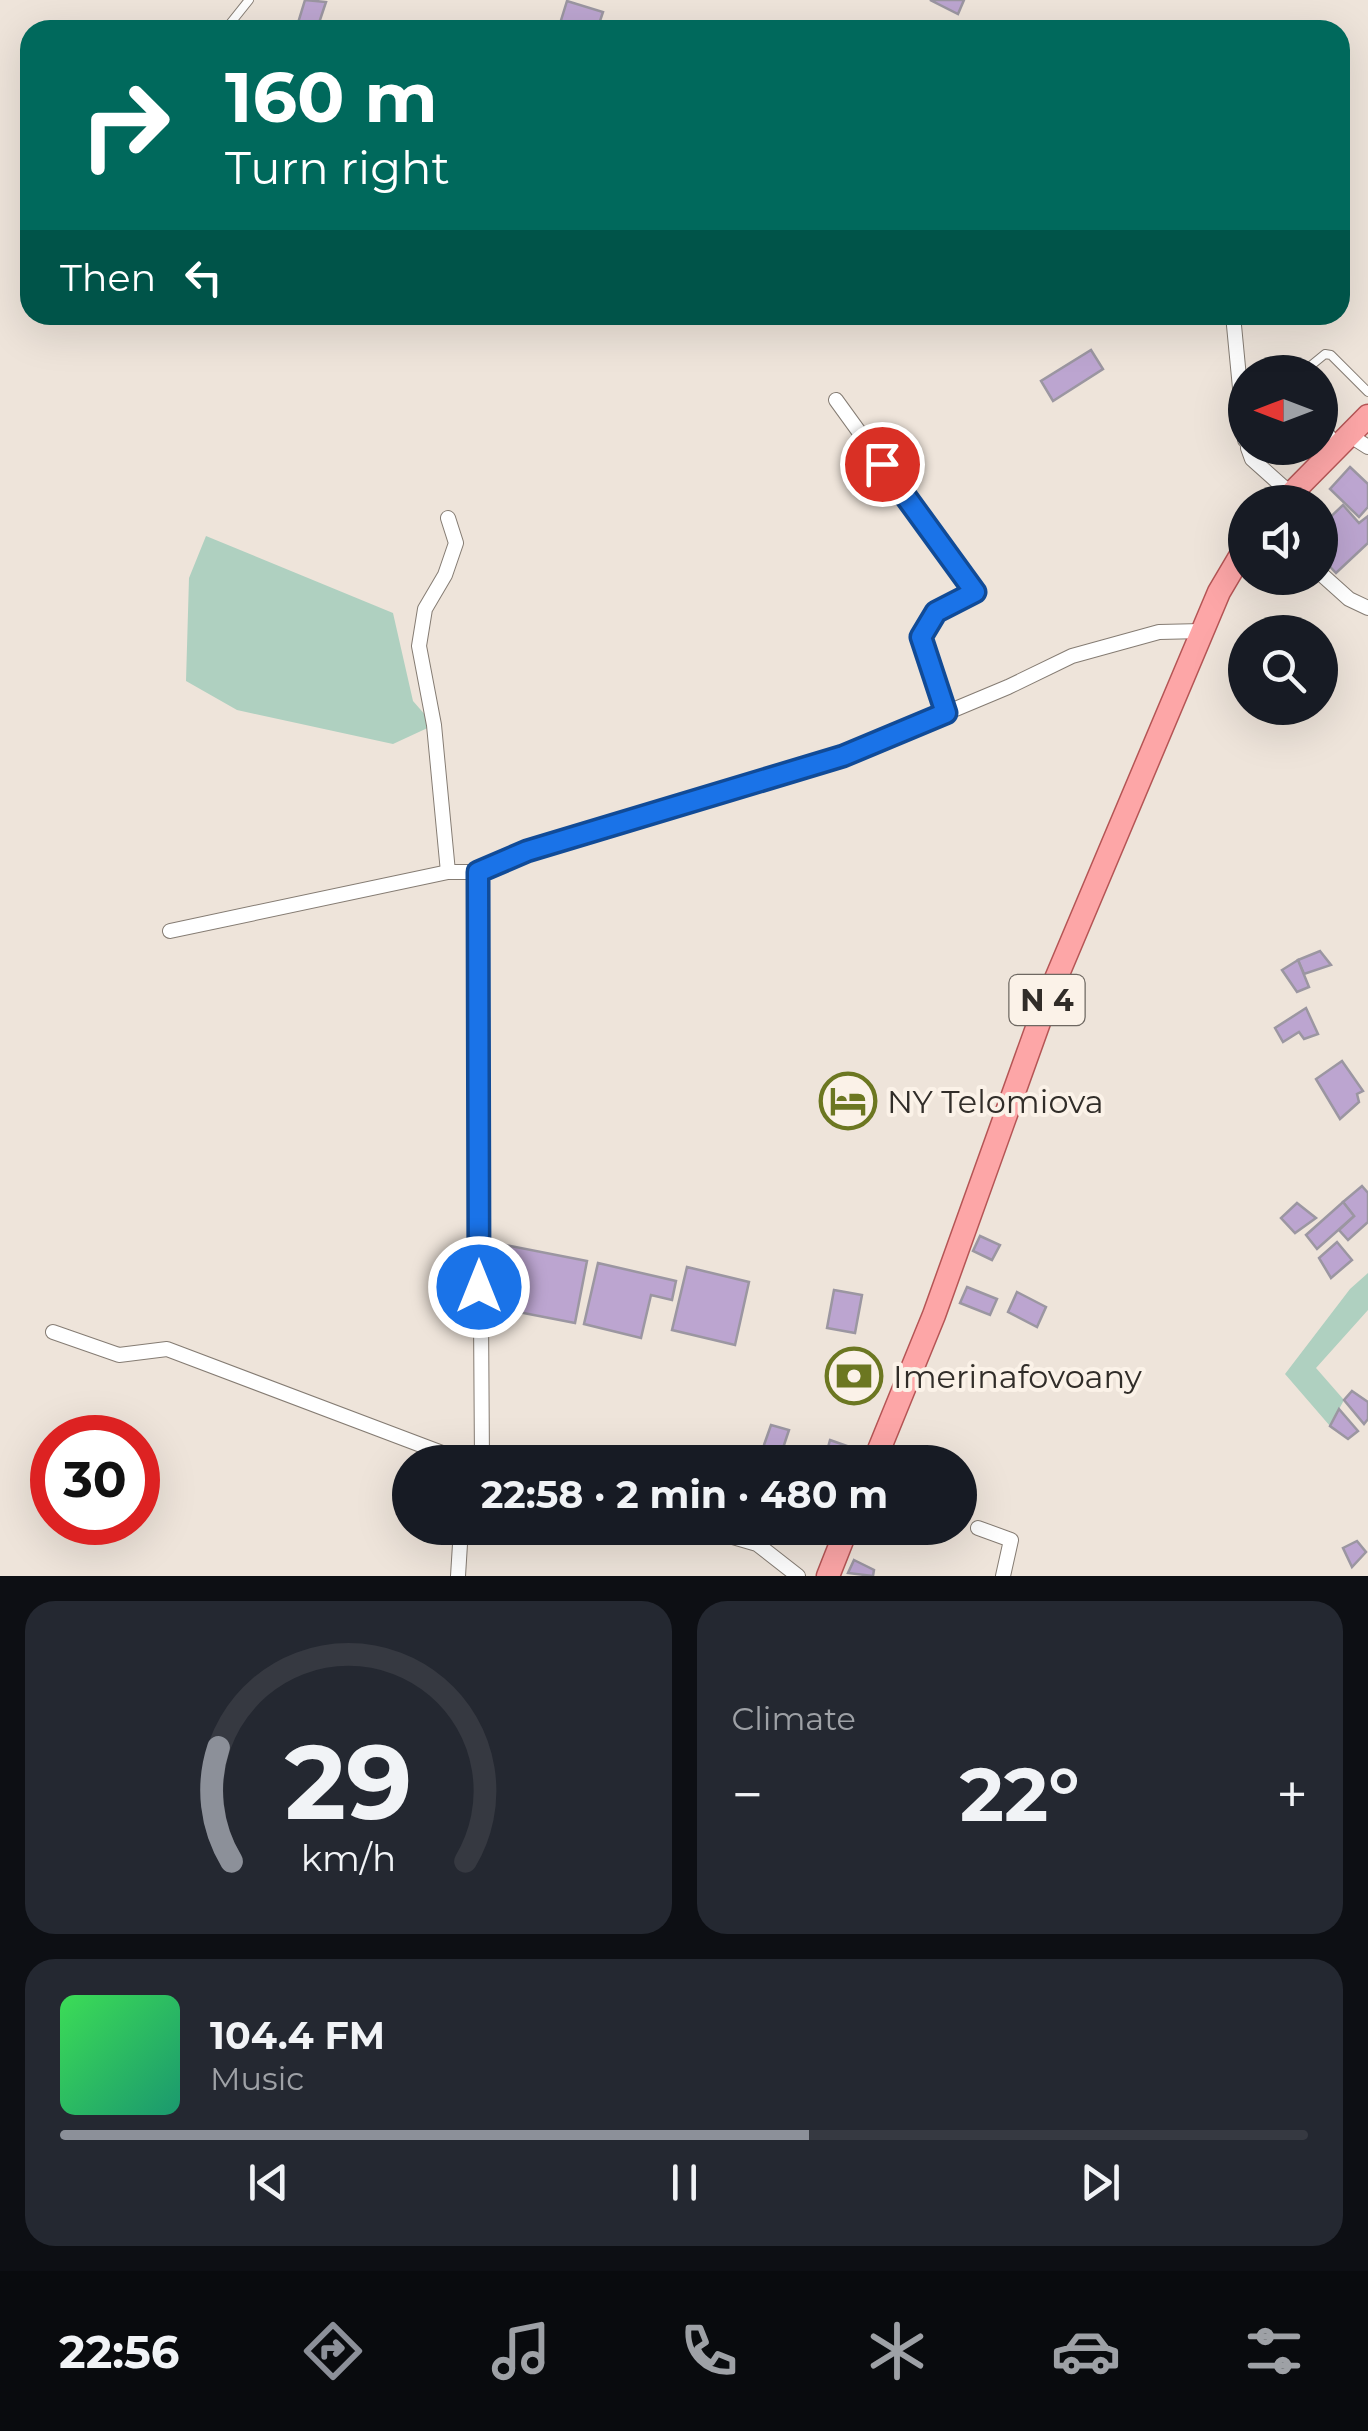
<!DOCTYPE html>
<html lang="en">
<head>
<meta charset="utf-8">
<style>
	body { margin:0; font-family:Montserrat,sans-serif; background:#242831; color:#f1f3f6; height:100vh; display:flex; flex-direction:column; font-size:38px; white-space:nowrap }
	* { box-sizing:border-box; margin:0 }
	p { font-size:32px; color:#9ea1a6 }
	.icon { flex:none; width:55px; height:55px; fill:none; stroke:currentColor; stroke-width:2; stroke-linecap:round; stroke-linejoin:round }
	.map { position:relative; height:1576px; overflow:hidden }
	.sheet { display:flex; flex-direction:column; gap:25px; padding:25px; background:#0d0f14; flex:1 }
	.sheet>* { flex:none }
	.top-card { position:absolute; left:20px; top:20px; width:1330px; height:305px; border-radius:30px; box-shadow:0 10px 40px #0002; background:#00695c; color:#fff; overflow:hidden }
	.needle { width:65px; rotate:270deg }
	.tools { position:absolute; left:1228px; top:355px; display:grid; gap:20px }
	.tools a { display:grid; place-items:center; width:110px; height:110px; border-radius:50%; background:#171b24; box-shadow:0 10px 40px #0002; font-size:50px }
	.speed { position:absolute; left:30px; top:1415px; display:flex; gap:20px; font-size:50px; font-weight:700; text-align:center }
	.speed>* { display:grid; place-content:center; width:130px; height:130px; border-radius:50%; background:#171b24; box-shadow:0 10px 40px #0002; line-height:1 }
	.speed .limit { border:15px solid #d22; background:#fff; color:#111 }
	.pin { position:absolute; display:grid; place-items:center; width:85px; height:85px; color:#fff; margin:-42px; border:5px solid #fff; border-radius:50%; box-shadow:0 2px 10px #0007 }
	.me { position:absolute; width:110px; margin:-55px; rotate:0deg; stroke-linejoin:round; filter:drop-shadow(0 0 8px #0008) }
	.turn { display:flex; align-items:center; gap:35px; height:210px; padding:0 40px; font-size:45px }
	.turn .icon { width:130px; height:130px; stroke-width:2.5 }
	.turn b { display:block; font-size:70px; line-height:85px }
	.then { display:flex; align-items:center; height:95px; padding:0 40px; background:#0003; gap:20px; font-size:38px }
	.big { font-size:75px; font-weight:700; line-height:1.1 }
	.sheet .widget { flex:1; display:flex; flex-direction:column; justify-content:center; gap:15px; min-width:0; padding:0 35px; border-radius:30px; background:#242831 }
	.sheet .dial { align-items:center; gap:0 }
	.dial svg { height:260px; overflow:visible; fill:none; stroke:#363941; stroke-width:7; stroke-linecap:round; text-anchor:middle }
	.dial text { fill:#f1f3f6; stroke:none }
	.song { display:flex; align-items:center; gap:30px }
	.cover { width:120px; height:120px; border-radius:15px; background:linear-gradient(135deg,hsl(130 70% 55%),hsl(160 70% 35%)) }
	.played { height:10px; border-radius:5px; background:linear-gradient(90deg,#8c9099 60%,#363941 60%) }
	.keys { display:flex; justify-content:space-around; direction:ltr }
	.heat { display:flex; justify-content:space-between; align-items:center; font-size:55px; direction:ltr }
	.sheet .tiles { flex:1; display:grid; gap:25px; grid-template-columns:1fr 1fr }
	.widget:last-child { grid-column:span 2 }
	.trip { position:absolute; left:392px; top:1445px; width:585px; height:100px; border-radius:50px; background:#171b24; box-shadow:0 10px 40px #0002; font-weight:700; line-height:100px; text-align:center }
	.dock { display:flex; height:160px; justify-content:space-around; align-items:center; background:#090b0e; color:#9ea1a6 }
	.dock .icon { width:70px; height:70px }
	.dock .selected { color:#8c9099 }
	.dock b { font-size:45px; color:#f1f3f6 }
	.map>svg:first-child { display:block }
	.green { fill:#afd0c0 }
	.building { fill:#bca5d0; stroke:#9b96a1; stroke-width:2.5 }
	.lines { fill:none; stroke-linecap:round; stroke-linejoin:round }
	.service-casing { stroke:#857c73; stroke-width:10 }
	.minor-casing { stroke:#857c73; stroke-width:16 }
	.primary-casing { stroke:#b55555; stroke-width:25 }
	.service { stroke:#fff; stroke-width:8 }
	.minor { stroke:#fff; stroke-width:14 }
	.primary { stroke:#fda6a7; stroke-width:22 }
	.route-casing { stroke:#114b97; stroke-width:25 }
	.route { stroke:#1a73e8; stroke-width:18 }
	.labels { text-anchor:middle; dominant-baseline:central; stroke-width:8; stroke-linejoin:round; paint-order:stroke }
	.shield { fill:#fbf2e8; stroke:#6e6862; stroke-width:2.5 }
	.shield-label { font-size:30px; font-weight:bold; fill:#312d29 }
	.poi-label { font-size:32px; fill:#312d29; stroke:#fbf2e8; text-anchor:start }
</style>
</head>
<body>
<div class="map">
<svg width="1368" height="1576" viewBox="0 0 1368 1576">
	<rect width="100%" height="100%" fill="#eee4da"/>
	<g class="green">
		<polygon points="206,536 393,613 413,701 434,725 393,744 237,710 186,681 189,578"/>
		<polygon points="1368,1273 1368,1310 1316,1368 1344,1400 1330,1426 1285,1374 1350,1289"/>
	</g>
	<g class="building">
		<polygon points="305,0 326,2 317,29 298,23"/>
		<polygon points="930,0 964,0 958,14"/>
		<polygon points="567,1 603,12 597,30 558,30"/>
		<polygon points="1091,350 1103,369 1053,401 1041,381"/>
		<polygon points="1350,467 1368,484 1368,507 1359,517 1330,489"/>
		<polygon points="1343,505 1359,523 1368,516 1368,543 1336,573 1320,556 1320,527"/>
		<polygon points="1320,951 1331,965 1304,974 1298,960"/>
		<polygon points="1298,960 1309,987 1297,992 1282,970"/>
		<polygon points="1306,1008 1318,1034 1304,1039 1299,1032 1283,1042 1275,1028"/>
		<polygon points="1342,1061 1363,1091 1357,1094 1359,1102 1340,1119 1316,1079"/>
		<polygon points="1362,1186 1368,1193 1368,1222 1348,1240 1339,1230 1354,1216 1343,1202"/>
		<polygon points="1343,1202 1354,1216 1317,1249 1306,1235"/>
		<polygon points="1297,1203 1316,1218 1295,1233 1281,1218"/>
		<polygon points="980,1236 1000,1245 992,1260 973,1251"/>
		<polygon points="1337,1242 1352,1260 1331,1278 1319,1258"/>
		<polygon points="500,1244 587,1261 575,1323 487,1306"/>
		<polygon points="598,1263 676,1281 672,1300 651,1295 641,1338 584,1324"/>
		<polygon points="687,1267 749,1282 735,1345 672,1330"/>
		<polygon points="967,1287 997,1299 990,1315 960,1303"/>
		<polygon points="834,1290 862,1295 855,1333 827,1328"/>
		<polygon points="1017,1292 1046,1307 1037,1327 1008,1312"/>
		<polygon points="846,1352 876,1363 859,1401 833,1389"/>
		<polygon points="1352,1391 1368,1402 1368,1419 1364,1424 1344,1400"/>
		<polygon points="1339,1409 1358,1431 1348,1439 1330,1426"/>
		<polygon points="771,1425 789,1430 782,1451 816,1462 758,1462"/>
		<polygon points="830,1440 850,1447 845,1462 824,1462"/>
		<polygon points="1357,1541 1366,1552 1352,1567 1343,1548"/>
		<polygon points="854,1560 874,1570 873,1576 848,1573"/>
	</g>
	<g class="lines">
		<g class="service-casing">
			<g id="service">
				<polyline points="225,30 249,0"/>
				<polyline points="1303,372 1325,354 1331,355 1368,392"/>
				<polyline points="1320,419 1338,444"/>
			</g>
		</g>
		<g class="minor-casing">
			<g id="minor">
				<polyline points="1233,315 1245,440"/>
				<polyline points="836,400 975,592 936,611 921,637 946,713"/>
				<polyline points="1349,435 1368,447"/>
				<polyline points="1248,448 1252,459 1291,494"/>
				<polyline points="448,518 456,543 445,575 425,609 419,646 434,725 448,872"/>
				<polyline points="1320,573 1349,599 1368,608"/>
				<polyline points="478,872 482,1462"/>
				<polyline points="170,931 448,872 478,872 527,851 843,756 1008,687 1072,656 1159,632 1202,631"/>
				<polyline points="53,1332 119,1355 167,1349 466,1462"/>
				<polyline points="702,1528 757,1544 798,1576"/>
				<polyline points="978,1528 1011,1540 1003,1576"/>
				<polyline points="458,1576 461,1528"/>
			</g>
		</g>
		<g class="primary-casing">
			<g id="primary">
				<polyline points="1283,502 1368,416"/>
				<polyline points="874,1462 934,1315 1047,1000 1219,592 1245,548"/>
				<polyline points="828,1576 847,1528"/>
			</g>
		</g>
		<use href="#service" class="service"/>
		<use href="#minor" class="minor"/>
		<use href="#primary" class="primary"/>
	</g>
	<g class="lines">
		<g class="route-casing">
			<polyline id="route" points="479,1287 478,872 527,851 843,756 946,713 921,637 936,612 975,592 882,464"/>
		</g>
		<use href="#route" class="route"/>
	</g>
	<defs>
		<g id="hotel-ring" transform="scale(2.875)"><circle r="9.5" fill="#fbf2e8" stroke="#6c7721" stroke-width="1.5"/><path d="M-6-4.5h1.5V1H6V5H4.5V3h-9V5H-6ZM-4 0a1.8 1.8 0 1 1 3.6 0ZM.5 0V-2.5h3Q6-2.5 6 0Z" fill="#6c7721"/></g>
		<g id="bank-ring" transform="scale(2.875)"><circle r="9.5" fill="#fbf2e8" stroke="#6c7721" stroke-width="1.5"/><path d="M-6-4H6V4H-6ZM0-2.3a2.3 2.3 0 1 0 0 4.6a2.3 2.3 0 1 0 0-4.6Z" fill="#6c7721"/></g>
	</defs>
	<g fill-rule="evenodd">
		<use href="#hotel-ring" x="848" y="1101"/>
		<use href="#bank-ring" x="854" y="1376"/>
	</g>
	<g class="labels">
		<rect class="shield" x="1009.5" y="975" width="75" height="50" rx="8"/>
		<g class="shield-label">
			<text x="1047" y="1000">N 4</text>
		</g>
		<g class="poi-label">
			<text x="887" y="1101">NY Telomiova</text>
			<text x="893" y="1376">Imerinafovoany</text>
		</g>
	</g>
</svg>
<div class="tools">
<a><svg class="needle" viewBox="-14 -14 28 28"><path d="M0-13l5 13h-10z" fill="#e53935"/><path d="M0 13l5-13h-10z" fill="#9ea1a6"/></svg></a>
<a><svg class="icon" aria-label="sound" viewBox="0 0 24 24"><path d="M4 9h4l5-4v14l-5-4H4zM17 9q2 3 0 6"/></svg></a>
<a><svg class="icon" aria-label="search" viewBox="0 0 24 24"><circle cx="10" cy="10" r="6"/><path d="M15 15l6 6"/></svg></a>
</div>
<div class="speed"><div class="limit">30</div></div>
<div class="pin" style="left:882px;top:464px;background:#d93025"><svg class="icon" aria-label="arrive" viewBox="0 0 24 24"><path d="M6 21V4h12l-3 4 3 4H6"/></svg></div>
<svg class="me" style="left:479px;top:1287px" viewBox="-20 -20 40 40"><circle r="17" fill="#1a73e8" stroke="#fff" stroke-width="3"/><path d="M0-11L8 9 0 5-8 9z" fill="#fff"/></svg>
<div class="trip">22:58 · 2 min · 480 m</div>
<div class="top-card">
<div class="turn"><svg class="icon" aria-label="right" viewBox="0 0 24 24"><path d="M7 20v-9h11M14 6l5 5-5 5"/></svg><div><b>160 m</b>Turn right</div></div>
<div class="then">Then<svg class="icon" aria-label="left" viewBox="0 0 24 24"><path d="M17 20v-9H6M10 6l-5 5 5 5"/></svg></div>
</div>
</div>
<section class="sheet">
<div class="tiles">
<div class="widget dial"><svg viewBox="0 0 100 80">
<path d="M14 69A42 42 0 1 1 86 69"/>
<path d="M14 69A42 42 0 0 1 10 34" stroke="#8c9099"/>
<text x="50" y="56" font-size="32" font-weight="700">29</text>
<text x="50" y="72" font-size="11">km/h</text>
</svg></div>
<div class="widget"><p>Climate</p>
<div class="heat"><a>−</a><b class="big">22°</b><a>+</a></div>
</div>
<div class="widget">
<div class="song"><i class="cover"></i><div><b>104.4 FM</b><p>Music</p></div></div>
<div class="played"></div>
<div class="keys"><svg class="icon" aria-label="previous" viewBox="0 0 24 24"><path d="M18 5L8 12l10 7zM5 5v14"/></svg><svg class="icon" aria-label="pause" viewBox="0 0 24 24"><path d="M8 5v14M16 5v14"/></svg><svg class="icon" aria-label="next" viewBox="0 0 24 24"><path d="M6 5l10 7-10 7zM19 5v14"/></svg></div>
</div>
</div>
</section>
<nav class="dock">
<b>22:56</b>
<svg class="icon selected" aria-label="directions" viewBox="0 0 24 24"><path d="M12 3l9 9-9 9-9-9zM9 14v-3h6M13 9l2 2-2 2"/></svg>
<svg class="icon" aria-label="music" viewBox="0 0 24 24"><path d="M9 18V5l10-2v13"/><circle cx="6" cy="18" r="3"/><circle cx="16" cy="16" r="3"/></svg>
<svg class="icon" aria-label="phone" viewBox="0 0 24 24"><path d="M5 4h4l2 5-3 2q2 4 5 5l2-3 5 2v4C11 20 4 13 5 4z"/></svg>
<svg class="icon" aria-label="climate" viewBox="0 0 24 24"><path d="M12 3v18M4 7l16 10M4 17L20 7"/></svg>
<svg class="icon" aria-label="car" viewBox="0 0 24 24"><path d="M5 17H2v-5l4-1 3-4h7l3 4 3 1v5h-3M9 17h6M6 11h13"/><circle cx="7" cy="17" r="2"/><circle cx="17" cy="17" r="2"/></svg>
<svg class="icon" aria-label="filters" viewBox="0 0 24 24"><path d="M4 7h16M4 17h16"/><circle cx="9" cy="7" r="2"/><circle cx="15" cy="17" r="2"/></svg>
</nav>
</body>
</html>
